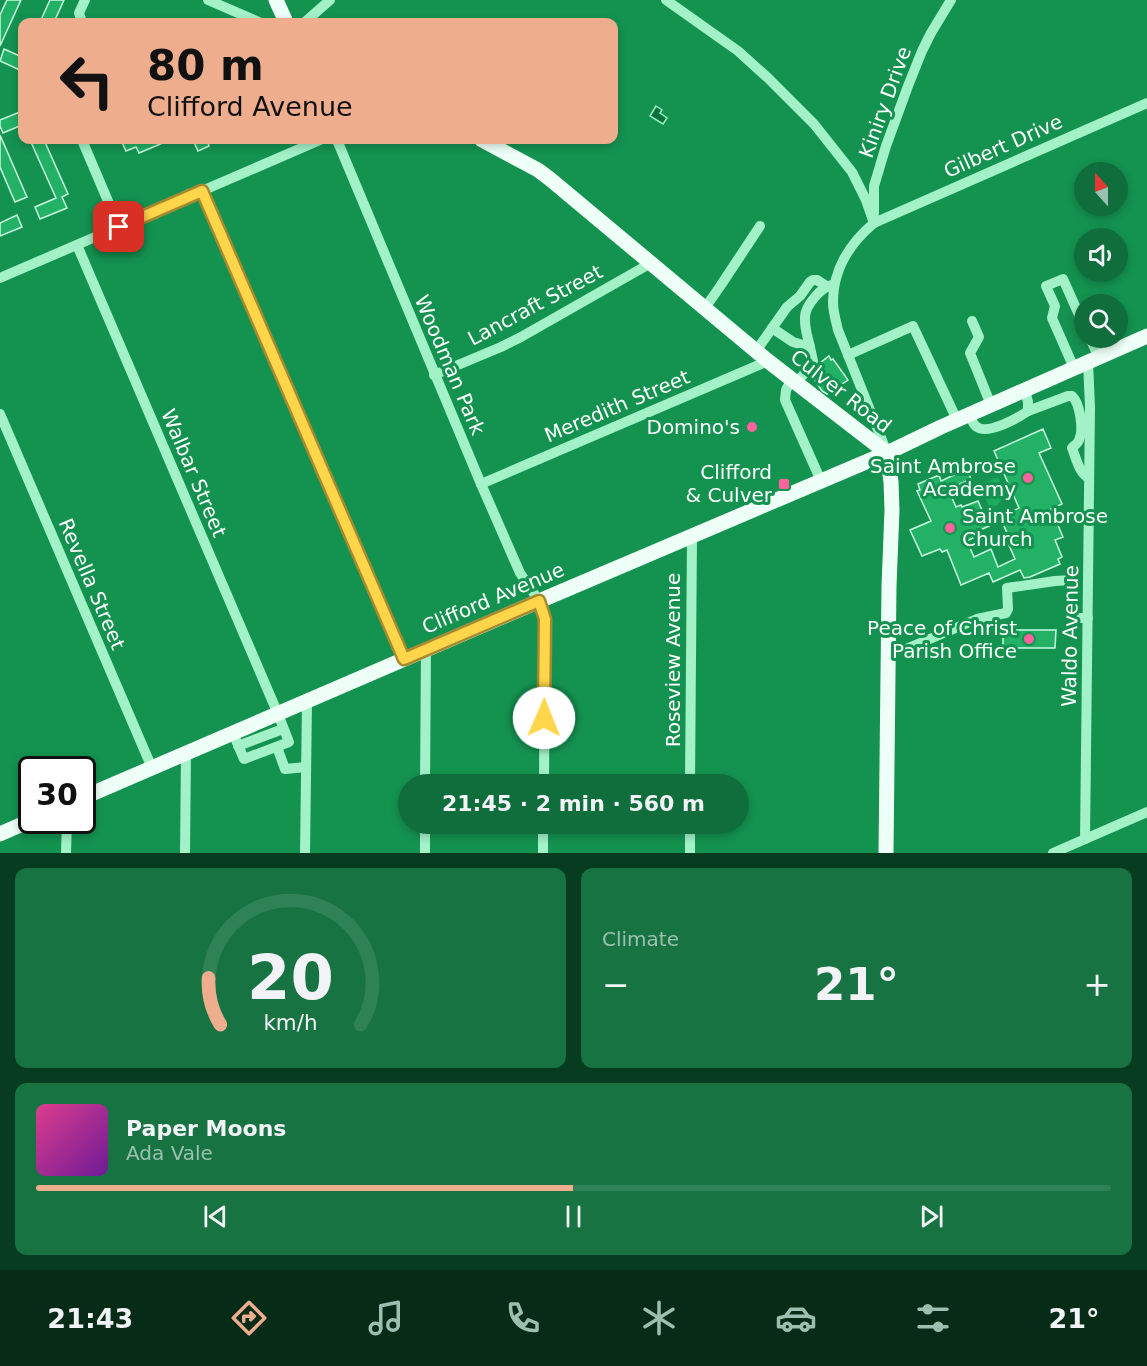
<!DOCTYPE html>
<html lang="en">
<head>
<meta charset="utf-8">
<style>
	body { margin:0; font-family:"DejaVu Sans",sans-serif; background:#187343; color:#f1f3f6; height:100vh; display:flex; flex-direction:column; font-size:22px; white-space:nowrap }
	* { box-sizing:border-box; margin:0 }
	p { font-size:20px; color:#9bc0af }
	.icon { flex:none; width:33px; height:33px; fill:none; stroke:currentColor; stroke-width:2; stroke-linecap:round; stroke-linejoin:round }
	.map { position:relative; height:853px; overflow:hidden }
	.drawer { display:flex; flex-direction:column; gap:15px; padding:15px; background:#083c21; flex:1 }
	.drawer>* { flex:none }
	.guide { position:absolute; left:18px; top:18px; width:600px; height:126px; border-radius:12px; box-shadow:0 3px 9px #0003; background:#eead8d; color:#111; overflow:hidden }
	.needle { width:39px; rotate:339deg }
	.controls { position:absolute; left:1074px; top:162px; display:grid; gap:12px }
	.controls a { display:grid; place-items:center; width:54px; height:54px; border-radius:50%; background:#0f6e3c; box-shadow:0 3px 9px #0003; font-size:30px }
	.speed { position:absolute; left:18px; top:756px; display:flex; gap:12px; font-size:30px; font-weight:700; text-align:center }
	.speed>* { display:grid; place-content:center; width:78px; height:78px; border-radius:50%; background:#0f6e3c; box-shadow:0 3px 9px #0003; line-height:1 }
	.speed .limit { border:3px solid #111; border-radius:9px; background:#fff; color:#111 }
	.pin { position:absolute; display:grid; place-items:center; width:51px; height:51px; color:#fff; margin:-26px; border-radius:12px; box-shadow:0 3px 9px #0006 }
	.me { position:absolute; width:66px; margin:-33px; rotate:1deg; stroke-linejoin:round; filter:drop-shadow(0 0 4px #0008) }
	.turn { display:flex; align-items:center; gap:21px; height:126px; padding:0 30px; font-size:27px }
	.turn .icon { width:78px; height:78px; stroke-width:2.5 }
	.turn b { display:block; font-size:42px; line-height:51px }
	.big { font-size:45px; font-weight:800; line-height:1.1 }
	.drawer .card { flex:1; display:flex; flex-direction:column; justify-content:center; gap:9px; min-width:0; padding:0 21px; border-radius:12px; background:#187343 }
	.drawer .dial { align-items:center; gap:0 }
	.dial svg { height:156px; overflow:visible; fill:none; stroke:#2f8156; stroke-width:7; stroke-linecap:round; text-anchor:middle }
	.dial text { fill:#f1f3f6; stroke:none }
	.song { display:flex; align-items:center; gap:18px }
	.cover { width:72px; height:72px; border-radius:9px; background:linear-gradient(135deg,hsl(330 70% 55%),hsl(280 70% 35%)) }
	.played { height:6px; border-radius:3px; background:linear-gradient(90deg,#eead8d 50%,#2f8156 50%) }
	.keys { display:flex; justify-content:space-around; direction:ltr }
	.heat { display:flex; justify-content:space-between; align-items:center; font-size:33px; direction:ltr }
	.drawer .tiles { flex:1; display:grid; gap:15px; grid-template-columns:1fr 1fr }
	.card:last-child { grid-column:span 2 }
	.trip { position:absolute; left:398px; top:774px; width:351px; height:60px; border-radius:30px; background:#0f6e3c; box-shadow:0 3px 9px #0003; font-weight:800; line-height:60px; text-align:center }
	.tab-bar { display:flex; height:96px; justify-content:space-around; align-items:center; background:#062c18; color:#9bc0af }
	.tab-bar .icon { width:42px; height:42px }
	.tab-bar .current { color:#eead8d }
	.tab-bar b { font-size:27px; color:#f1f3f6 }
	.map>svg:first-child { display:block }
	.green { fill:#1cac5f }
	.water { fill:#0d6f3c; stroke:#94f4bf; stroke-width:1.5 }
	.building { fill:#22b165; stroke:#c9fce1; stroke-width:1.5 }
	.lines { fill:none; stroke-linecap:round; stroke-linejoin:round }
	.minor { stroke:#a2f1c7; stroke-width:10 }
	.major { stroke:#edfff6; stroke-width:15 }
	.route-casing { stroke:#a68a30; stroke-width:15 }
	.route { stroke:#ffd54a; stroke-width:10 }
	.poi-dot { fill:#ff639d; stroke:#149250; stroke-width:2 }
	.labels { text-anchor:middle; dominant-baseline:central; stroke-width:6; stroke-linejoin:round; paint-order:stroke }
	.street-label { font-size:20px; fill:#fff; stroke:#149250 }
	.poi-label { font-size:20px; fill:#fff; stroke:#149250; text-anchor:end }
</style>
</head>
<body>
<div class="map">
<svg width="1147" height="853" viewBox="0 0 1147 853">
	<rect width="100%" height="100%" fill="#149250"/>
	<polygon class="green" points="998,477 1005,493 998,505 990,508 979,485"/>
	<polygon class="water" points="656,106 662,110 660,113 667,118 663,124 650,116"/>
	<g class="building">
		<polygon points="7,0 21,0 0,46 0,15"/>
		<polygon points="50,0 64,0 54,22 40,22"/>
		<polygon points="4,49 22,57 22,71 0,61"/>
		<polygon points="22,111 22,125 3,133 0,126 0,120"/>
		<polygon points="0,135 27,197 15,202 0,167"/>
		<polygon points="30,140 44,140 68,194 62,197 67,208 40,219 35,207 56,198"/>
		<polygon points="121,140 170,140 139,153 136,147 126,151"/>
		<polygon points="193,140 207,140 209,146 198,151"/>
		<polygon points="17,215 22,227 0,236 0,223"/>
		<polygon points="829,356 831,360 833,359 848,380 827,394 822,391 812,376 817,371 820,363"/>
		<polygon points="1043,429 1051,448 1039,453 1062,504 1051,509 1063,537 1055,540 1062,557 1058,559 1060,564 1030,577 1024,578 1020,570 993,582 989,573 961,585 947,550 942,552 940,549 922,556 910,530 931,521 917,491 920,490 918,484 939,475 941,481 967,469 971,479 953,487 954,489 949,491 956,507 961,505 962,507 978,501 989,526 971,534 973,538 967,541 974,557 991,549 998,567 1015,559 1008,543 1011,542 1000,517 1019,508 994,451"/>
		<polygon points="1003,630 1056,630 1055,648 1003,648"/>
	</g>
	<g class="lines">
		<g class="minor">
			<polyline points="208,0 259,22"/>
			<polyline points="666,0 738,51 768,78 814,124 852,172 866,200 874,223"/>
			<polyline points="82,22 79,13 85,0"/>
			<polyline points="305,22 330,0"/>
			<polyline points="82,140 119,227"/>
			<polyline points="337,140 481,484 520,573 539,601 545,619 545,630 544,784"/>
			<polyline points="202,191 404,659"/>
			<polyline points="874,214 874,186 886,146 908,86 922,51 931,33 951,0"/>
			<polyline points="77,245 278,714 289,742 244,759 233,733"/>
			<polyline points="0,278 320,140"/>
			<polyline points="705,308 721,285 760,226"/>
			<polyline points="972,321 979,337 970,353 991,405"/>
			<polyline points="772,328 793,342 810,347 813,361 810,367 796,383"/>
			<polyline points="1090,338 1099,358"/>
			<path d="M810,347C808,338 804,327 805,317C805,306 821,287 832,285"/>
			<polyline points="756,351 787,307 800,296 810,282 813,280 817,280 826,286"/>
			<polyline points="848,355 913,326 957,420"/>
			<polyline points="1074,368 1052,318 1055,306 1046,286 1063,279 1084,326"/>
			<polyline points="434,375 501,347 521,337 651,263"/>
			<polyline points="792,379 786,390 785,400 821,481"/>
			<path d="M1028,411L1068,396H1072C1080,403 1084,430 1079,440C1078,443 1075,445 1072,448C1076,458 1079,473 1089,478"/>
			<polyline points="0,414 152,768"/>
			<path d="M969,414C971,418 973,425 977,427C988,435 1018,418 1028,411V402L1025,390"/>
			<path d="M886,450L838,330C836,321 833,312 833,302C833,270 850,243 874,223L1147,103"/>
			<polyline points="481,484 768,361"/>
			<polyline points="888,651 906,649 977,619 1006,613 1008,609 1007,588 1055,581 1072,580 1073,616 1076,618 1088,618"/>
			<polyline points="238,746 283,729"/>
			<polyline points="277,747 285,769 306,767"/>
			<polyline points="425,784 426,650"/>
			<polyline points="690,784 692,536"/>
			<polyline points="1085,839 1090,407 1088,362"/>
			<polyline points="66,853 67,820"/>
			<polyline points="185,853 186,753"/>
			<polyline points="305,853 307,702"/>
			<polyline points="425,853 425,824"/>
			<polyline points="543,853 543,824"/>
			<polyline points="690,853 690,824"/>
			<polyline points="1053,853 1147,812"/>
		</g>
		<g class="major">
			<polyline points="276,0 286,22"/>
			<polyline points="482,140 538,170 550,179 768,361 887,453 891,482 892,510 889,586 886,853"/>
			<polyline points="82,798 551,596 887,453 941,427 1147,336"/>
			<polyline points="0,834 32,820"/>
		</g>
	</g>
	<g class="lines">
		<g class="route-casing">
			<polyline id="route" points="119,227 202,191 404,659 539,601 545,619 544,718"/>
		</g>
		<use href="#route" class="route"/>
	</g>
	<g class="poi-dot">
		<circle cx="752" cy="427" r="6"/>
		<circle cx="1028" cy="478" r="6"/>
		<rect x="778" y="478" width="12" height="12" rx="3"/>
		<circle cx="950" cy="528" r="6"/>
		<circle cx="1029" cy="639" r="6"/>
	</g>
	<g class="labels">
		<g class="street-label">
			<text transform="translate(885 102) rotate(-70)">Kiniry Drive</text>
			<text transform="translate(1003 146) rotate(-24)">Gilbert Drive</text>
			<text transform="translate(535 305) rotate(-28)">Lancraft Street</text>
			<text transform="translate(450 365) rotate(67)">Woodman Park</text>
			<text transform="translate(841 391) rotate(38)">Culver Road</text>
			<text transform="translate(617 406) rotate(-23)">Meredith Street</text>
			<text transform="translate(194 473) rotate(67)">Walbar Street</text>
			<text transform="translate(92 584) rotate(67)">Revella Street</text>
			<text transform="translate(493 598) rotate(-23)">Clifford Avenue</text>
			<text transform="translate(1070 636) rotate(-89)">Waldo Avenue</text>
			<text transform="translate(673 660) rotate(-90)">Roseview Avenue</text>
		</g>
		<g class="poi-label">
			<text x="740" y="427">Domino's</text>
			<text x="1016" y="466">Saint Ambrose<tspan x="1016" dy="23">Academy</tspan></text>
			<text x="772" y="472">Clifford<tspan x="772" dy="23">&amp; Culver</tspan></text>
			<text x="962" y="516" text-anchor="start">Saint Ambrose<tspan x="962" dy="23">Church</tspan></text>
			<text x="1017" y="628">Peace of Christ<tspan x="1017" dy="23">Parish Office</tspan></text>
		</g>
	</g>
</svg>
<div class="controls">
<a><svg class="needle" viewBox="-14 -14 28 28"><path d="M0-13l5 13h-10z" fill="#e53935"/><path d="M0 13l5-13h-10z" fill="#9bc0af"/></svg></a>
<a><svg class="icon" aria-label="sound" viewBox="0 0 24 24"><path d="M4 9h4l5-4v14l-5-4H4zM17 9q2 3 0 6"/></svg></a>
<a><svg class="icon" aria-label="search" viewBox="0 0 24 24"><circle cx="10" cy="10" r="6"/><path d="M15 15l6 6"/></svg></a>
</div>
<div class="speed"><div class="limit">30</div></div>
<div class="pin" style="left:119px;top:227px;background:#d93025"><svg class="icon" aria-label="arrive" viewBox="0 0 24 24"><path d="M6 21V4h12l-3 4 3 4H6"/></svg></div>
<svg class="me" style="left:544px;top:718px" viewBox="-20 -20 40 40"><circle r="19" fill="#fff"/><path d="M0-13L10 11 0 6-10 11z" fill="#ffd54a"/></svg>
<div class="trip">21:45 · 2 min · 560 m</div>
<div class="guide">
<div class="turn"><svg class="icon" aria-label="left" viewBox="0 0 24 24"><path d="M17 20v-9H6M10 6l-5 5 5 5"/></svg><div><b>80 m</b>Clifford Avenue</div></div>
</div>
</div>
<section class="drawer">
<div class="tiles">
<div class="card dial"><svg viewBox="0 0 100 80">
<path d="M14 69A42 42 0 1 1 86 69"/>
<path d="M14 69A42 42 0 0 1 8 45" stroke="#eead8d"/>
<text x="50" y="56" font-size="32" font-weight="700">20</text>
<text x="50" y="72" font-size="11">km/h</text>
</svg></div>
<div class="card"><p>Climate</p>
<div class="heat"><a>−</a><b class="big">21°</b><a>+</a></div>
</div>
<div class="card">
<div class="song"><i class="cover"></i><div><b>Paper Moons</b><p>Ada Vale</p></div></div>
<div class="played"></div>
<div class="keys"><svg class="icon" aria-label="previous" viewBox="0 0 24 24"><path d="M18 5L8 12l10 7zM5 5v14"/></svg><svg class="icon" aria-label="pause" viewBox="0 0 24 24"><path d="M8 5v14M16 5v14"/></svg><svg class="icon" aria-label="next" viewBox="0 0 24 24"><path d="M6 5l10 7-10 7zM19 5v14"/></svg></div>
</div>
</div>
</section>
<nav class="tab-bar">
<b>21:43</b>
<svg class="icon current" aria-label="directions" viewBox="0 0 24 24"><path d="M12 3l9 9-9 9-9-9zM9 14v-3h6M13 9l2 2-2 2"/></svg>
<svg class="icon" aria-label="music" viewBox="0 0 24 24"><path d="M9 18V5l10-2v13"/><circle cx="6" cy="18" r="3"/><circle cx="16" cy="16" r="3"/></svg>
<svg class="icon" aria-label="phone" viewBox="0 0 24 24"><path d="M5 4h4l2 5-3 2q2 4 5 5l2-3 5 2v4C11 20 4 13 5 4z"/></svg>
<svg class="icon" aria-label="climate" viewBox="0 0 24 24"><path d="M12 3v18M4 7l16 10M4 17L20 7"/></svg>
<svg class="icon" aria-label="car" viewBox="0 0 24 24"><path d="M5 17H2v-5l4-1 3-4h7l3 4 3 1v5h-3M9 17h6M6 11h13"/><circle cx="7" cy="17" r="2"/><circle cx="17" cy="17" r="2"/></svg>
<svg class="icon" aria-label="filters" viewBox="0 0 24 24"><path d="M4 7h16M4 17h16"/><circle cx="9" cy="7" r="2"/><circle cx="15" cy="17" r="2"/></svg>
<b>21°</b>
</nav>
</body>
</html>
